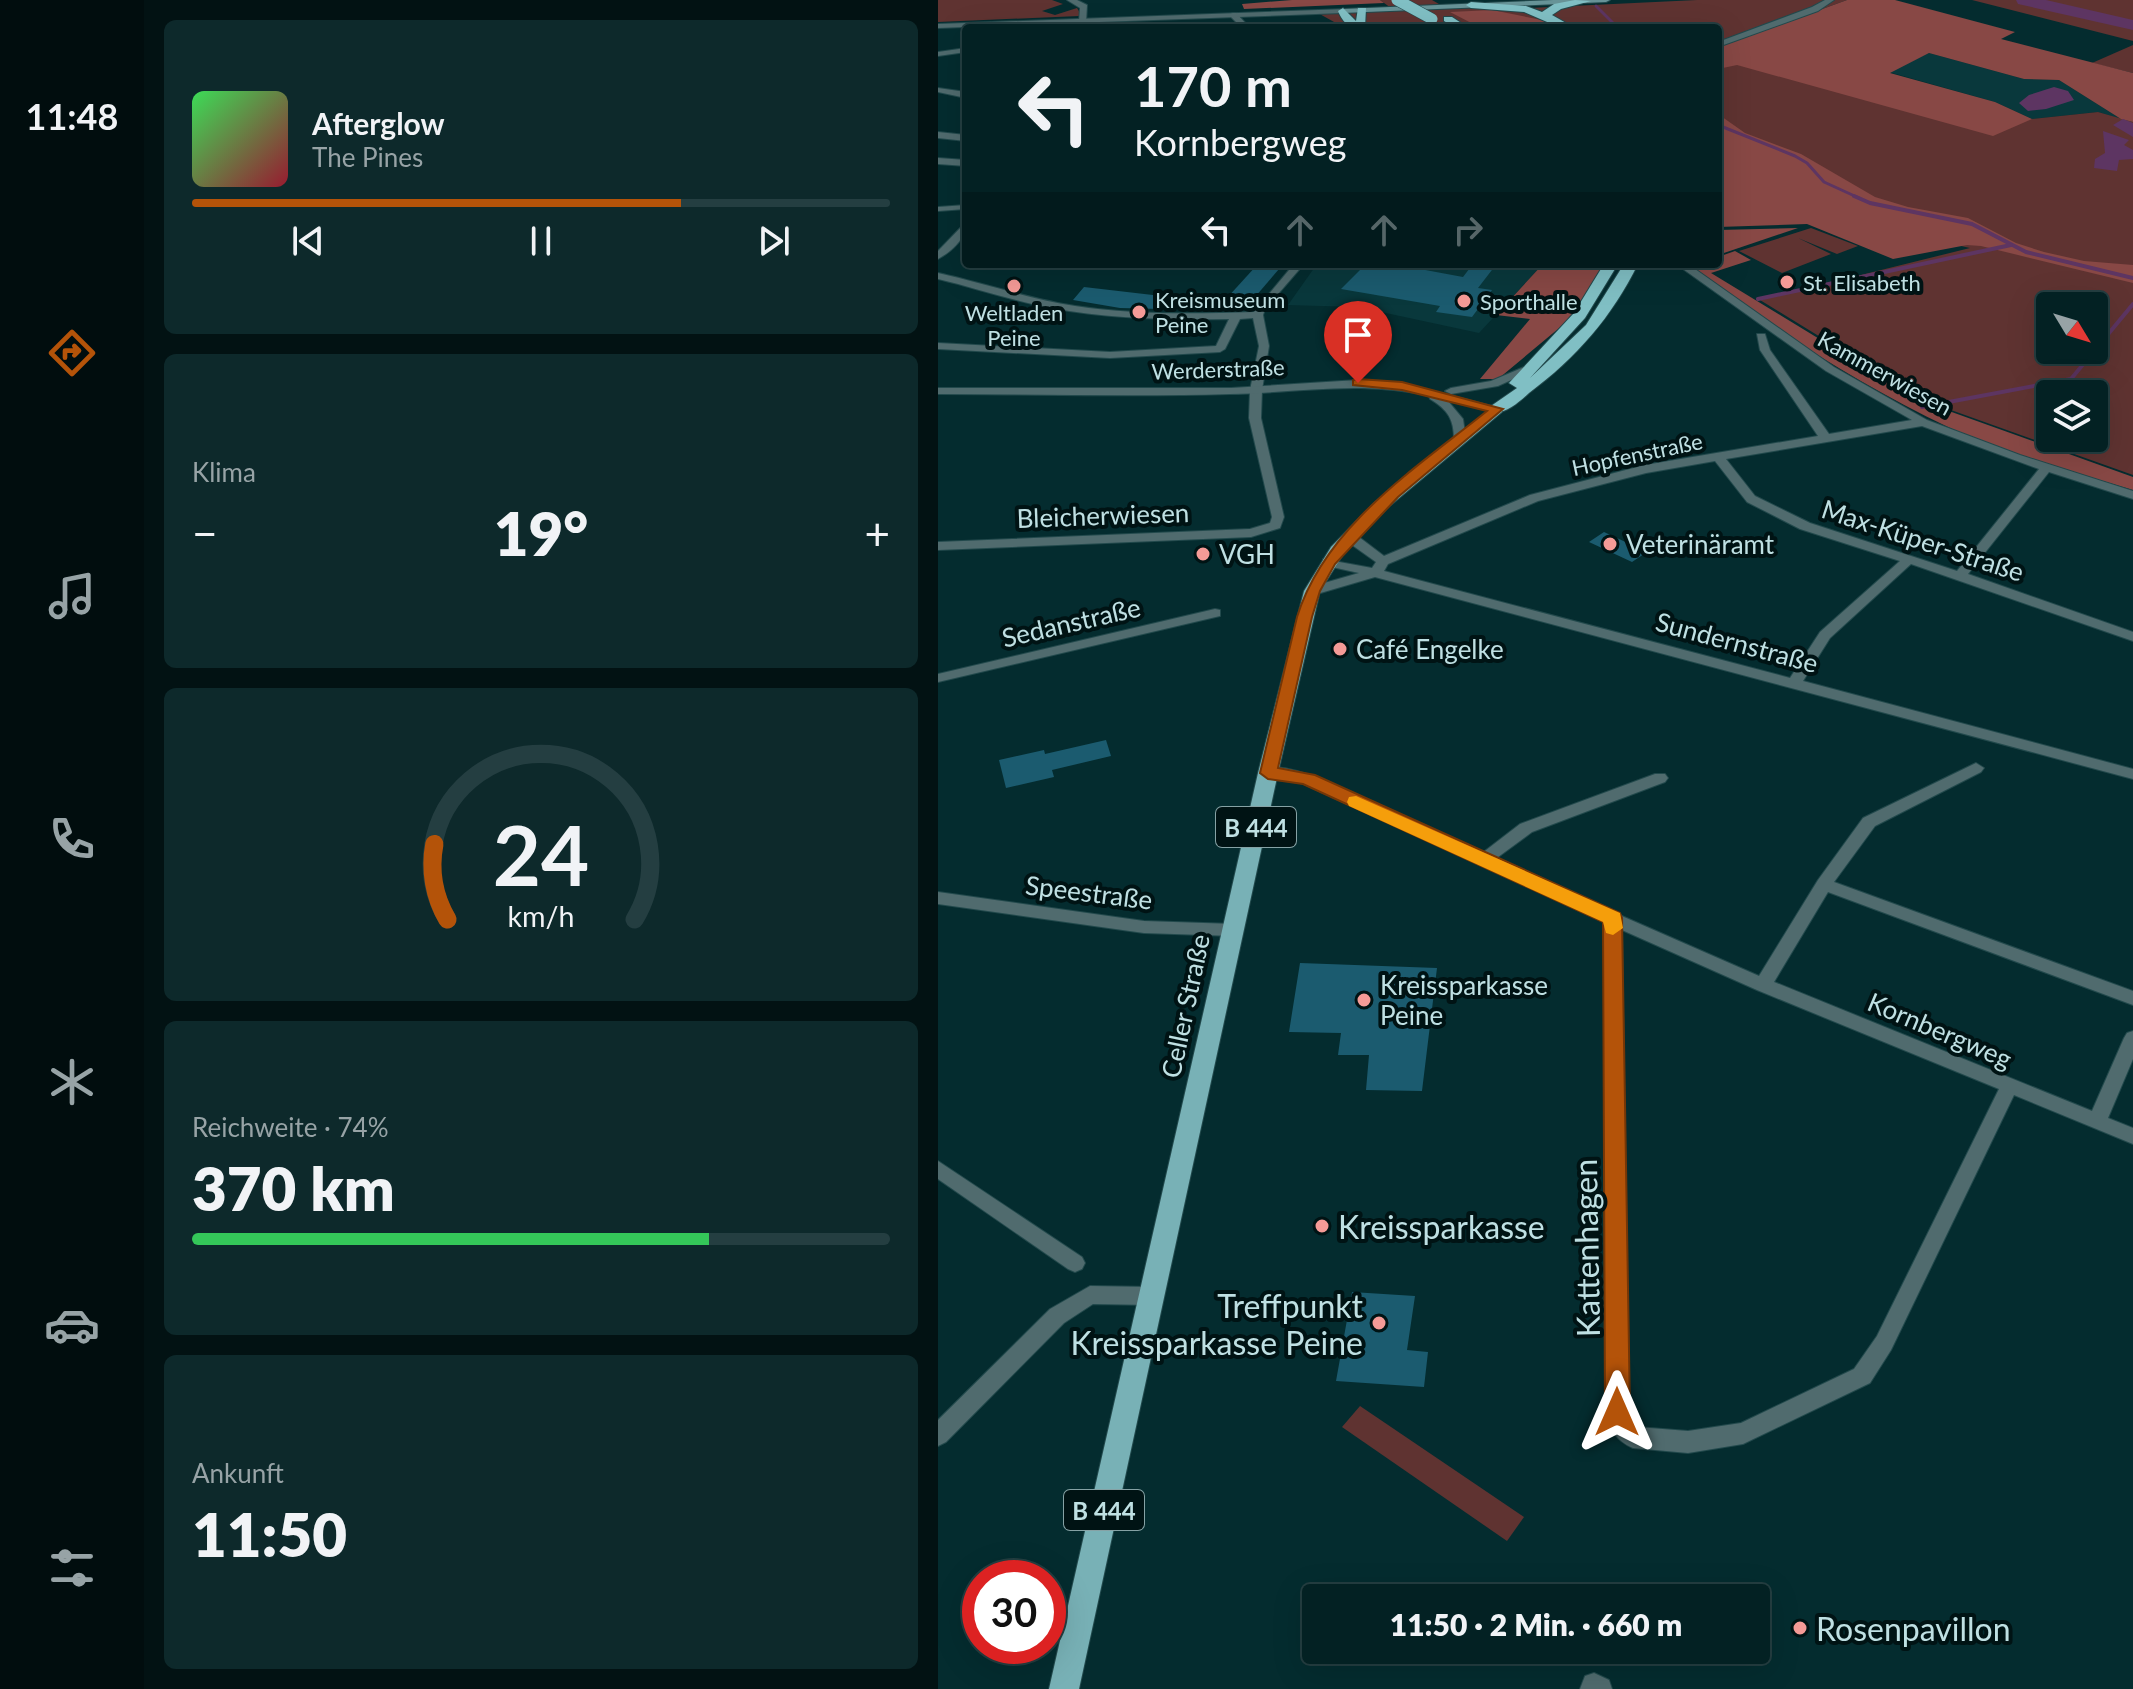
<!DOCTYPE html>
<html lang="de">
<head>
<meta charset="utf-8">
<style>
	body { margin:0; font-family:Lato,sans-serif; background:#0d292b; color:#f1f3f6; height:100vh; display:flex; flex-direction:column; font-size:30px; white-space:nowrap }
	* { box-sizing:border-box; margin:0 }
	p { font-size:26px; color:#97a3a6 }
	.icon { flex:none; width:44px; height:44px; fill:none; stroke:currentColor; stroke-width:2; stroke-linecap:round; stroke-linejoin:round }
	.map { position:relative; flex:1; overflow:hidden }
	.sheet { display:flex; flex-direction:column; gap:20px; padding:20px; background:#021213; width:794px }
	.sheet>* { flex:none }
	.banner { position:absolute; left:24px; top:24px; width:760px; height:244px; border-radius:8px; box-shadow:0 8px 32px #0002,0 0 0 2px #243e41; background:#032123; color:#f1f3f6; overflow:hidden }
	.needle { width:52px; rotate:128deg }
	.tools { position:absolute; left:1098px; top:292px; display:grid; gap:16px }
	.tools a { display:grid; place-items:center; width:72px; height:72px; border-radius:8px; background:#032123; box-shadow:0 8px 32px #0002,0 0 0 2px #243e41; font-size:40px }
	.speed { position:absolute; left:24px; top:1560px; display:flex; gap:16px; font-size:40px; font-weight:700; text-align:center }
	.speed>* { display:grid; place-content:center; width:104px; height:104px; border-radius:50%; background:#032123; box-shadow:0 8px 32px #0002,0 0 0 2px #243e41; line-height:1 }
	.speed .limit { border:12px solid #d22; background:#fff; color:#111 }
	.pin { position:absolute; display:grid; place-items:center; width:68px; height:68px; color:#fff; margin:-82px -34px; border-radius:50% 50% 50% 0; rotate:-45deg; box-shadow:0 0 8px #0007 }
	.pin .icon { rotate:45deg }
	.me { position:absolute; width:88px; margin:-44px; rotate:0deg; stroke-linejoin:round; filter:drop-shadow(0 0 6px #0008) }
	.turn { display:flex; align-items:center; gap:28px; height:168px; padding:0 40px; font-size:36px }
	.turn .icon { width:104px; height:104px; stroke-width:2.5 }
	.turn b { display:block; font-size:56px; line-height:68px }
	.lanes { display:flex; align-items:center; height:76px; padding:0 40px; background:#0003; justify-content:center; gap:40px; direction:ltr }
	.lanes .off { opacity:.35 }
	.big { font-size:60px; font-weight:800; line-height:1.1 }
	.sheet .card { flex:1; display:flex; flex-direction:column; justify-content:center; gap:12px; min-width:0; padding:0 28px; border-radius:12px; background:#0d292b }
	.sheet .dial { align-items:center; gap:0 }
	.dial svg { height:208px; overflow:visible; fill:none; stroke:#243e41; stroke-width:7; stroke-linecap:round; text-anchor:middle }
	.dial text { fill:#f1f3f6; stroke:none }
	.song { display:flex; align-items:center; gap:24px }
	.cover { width:96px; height:96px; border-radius:12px; background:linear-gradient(135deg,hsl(130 70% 55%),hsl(350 70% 35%)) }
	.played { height:8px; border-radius:4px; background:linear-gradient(90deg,#b45309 70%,#243e41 70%) }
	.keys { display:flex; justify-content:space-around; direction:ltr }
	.heat { display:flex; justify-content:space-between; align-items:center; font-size:44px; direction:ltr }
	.charge { height:12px; border-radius:6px; background:linear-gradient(90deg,#34c759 74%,#243e41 0) }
	.trip { position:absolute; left:364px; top:1584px; width:468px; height:80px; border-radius:8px; background:#032123; box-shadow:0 8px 32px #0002,0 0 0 2px #243e41; font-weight:800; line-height:80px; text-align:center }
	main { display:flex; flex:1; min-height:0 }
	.dock { display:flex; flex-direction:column; width:144px; justify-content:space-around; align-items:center; background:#010d0e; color:#97a3a6 }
	.dock .icon { width:56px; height:56px }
	.dock .active { color:#b45309 }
	.dock b { font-size:36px; color:#f1f3f6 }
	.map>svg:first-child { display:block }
	.built { fill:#09383c }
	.green { fill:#5f3331; fill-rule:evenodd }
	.forest { fill:#884845 }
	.water { fill:#5d3562 }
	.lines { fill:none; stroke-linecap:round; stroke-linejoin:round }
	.stream-far1 { stroke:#5d3562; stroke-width:3 }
	.stream { stroke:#5d3562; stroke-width:4 }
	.river { fill:#5d3562; fill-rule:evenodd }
	.building { fill:#1b5b6f }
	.pedestrian-casing { stroke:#22494c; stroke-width:2 }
	.minor-casing { stroke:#22494c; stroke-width:2 }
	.tertiary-casing { stroke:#22494c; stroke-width:2 }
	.secondary-casing { stroke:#22494c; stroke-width:2 }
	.primary-casing { stroke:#22494c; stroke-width:2 }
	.trunk-casing { stroke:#22494c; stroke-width:2 }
	.pedestrian { fill:#506b6e; fill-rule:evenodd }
	.minor { fill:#506b6e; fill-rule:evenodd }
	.tertiary { fill:#506b6e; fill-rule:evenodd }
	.secondary { fill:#679397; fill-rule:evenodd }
	.primary { fill:#78b1b6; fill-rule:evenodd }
	.trunk { fill:#80bfc4; fill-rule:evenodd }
	.trunk-bridge-casing { stroke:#22494c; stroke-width:12; stroke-linecap:butt }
	.trunk-bridge { stroke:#80bfc4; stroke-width:11 }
	.route { fill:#b45309; stroke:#753606; stroke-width:2 }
	.slow { fill:#f59e0b }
	.poi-dot { fill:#f59b97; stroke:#001314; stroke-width:3 }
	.labels { text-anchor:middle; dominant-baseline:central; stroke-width:8; stroke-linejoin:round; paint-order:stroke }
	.far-poi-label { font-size:22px; fill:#bfe0e3; stroke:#001314; text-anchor:start }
	.far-street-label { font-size:22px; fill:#bfe0e3; stroke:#001314 }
	.shield { fill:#001314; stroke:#86a2a5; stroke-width:2 }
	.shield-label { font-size:24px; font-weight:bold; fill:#bfe0e3 }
	.street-label { font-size:26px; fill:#bfe0e3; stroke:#001314 }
	.poi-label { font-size:26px; fill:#bfe0e3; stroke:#001314; text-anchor:start }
	.near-poi-label { font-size:32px; fill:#bfe0e3; stroke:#001314; text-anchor:start }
	.near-street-label { font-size:32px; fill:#bfe0e3; stroke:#001314 }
</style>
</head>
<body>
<main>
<nav class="dock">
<b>11:48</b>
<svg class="icon active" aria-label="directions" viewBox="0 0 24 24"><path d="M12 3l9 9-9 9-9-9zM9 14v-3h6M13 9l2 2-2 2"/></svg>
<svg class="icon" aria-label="music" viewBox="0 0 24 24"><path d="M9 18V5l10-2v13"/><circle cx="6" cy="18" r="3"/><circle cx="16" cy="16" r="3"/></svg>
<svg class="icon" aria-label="phone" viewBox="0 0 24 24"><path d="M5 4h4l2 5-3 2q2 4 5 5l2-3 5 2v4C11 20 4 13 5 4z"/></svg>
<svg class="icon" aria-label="climate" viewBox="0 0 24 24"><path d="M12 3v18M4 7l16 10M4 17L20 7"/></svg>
<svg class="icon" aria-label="car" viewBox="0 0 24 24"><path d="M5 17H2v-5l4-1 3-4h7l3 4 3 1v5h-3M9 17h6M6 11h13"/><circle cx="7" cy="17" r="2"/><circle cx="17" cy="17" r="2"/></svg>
<svg class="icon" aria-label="filters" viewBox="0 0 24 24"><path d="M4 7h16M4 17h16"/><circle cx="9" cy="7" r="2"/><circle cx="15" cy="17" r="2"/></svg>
</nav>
<section class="sheet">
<div class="card">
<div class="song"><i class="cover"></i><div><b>Afterglow</b><p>The Pines</p></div></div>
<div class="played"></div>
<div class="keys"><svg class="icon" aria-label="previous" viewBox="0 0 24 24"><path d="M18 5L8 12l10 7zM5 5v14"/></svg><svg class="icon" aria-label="pause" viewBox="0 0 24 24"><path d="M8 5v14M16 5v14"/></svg><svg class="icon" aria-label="next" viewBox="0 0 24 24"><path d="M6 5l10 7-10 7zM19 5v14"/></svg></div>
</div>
<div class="card"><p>Klima</p>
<div class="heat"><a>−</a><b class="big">19°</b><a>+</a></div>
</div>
<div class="card dial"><svg viewBox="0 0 100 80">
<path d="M14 69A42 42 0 1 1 86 69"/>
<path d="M14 69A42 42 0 0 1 9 40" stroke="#b45309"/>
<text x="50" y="56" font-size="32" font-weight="700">24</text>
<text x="50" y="72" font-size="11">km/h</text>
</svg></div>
<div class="card"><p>Reichweite · 74%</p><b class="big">370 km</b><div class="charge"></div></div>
<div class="card"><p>Ankunft</p><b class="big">11:50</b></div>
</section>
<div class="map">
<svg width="1195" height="1689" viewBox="0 0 1195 1689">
	<rect width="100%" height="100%" fill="#042c2f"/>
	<g class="built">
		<polygon points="991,53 1086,79 1121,80 1183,119 1160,112 1094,119 1057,102 951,72"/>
		<polygon points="379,264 605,264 541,333 420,307 350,305"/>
	</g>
	<g class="green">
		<polygon points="0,0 114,0 125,4 104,11 117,15 139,8 142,13 141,16 0,22"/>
		<polygon points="442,0 494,0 501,4 570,9 759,0 909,0 780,47 780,28 407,28 378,12 453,8"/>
		<polygon points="1034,0 1195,0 1195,41"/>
		<polygon points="1195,45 1195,73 1154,63"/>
		<path d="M780,52L1093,119L1160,112L1195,122V475L985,400L822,300L1032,248L965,233L915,205L780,223ZM1112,306H1156V350H1112ZM1112,394H1156V438H1112Z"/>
		<polygon points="873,228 920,246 899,254 860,238 893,254 844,273 801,251"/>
		<polygon points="422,1406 586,1517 569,1541 404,1427"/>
	</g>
	<g class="forest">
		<polygon points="354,0 442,0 446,3 306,9 304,4"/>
		<polygon points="909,0 957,0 1077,32 1063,39 1195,73 1195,122 1183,119 1121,80 1086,79 991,53 952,73 1057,102 1094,119 1055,136 799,65 780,69 780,47"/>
		<polygon points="554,10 609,21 623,28 543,28 512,12"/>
		<polygon points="780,114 807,133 863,154 937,197 970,207 1030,218 1078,243 1106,252 1146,261 1195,265 1195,283 1043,246 1029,245 955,259 869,224 780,227"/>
		<polygon points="860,228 780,255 780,230"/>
		<path d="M797,251L813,260L773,273L983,401L1195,477V490C1133,471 1068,455 1010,427C918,383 830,327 751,264H780V257Z"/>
		<polygon points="605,264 669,264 638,314 560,379 542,379 592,319 558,315"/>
	</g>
	<g class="water">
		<polygon points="1116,87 1130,91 1136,100 1108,109 1090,111 1081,103 1091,95"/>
		<polygon points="1165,131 1191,140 1186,145 1195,150 1195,159 1181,160 1179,171 1156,168 1157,159 1167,153"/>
	</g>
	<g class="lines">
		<g class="stream-far1">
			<polyline points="658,6 680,28"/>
			<polyline points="780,125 857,156 869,163 886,182 921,198"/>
		</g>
		<g class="stream">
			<polyline points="916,196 932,203 1034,224 1088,252 1195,278"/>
			<polyline points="820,299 1073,245"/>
			<polyline points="984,407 1133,379 1195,304"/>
		</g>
		<g class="river">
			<polygon points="1078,0 1108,0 1195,20 1195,30 1080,4"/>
			<polygon points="1185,119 1195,123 1195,137 1175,125"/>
		</g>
	</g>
	<g class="building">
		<polygon points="428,264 455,264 525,277 535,264 557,266 540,288 554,290 534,317 498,312 502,306 403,289"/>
		<polygon points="319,265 341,269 311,304 301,309 278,310"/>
		<polygon points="146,287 232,297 226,302 266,306 265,310 182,308 135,300"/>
		<polygon points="666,532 709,552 694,562 651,542"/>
		<polygon points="168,740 173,756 114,770 116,777 68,788 61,760 106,750 107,754"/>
		<polygon points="362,963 499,968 484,1091 428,1090 431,1055 400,1055 403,1033 351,1032"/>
		<polygon points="414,1292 477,1296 469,1350 490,1352 486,1387 398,1381"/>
	</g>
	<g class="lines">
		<g class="pedestrian-casing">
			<g id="pedestrian">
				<polygon points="28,205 28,209 0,211 0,207"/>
				<path d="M28,222C28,239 14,251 0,259V251Z"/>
			</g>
		</g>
		<g class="minor-casing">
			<g id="minor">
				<polygon points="129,0 139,0 149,5 148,23 141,21 142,8"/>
				<polygon points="887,0 896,0 880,11 780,47 780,42 874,7"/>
				<polygon points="295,13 298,13 312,28 304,28 291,15"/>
				<polygon points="28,48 28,52 0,56 0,52"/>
				<polygon points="0,88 28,92 28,98 0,92"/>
				<polygon points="0,132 28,135 28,141 0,138"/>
				<polygon points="0,158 28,160 28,166 0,164"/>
				<path d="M356,264H366L327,309L325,315L331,346L324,390L323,418L346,517L342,528L313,537L0,550V542L312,529L332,523L334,517L311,418L312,390L321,346L315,318L302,319L287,349L282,352L172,358L0,349V343L172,352L278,346L291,319C232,320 172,319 113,308C75,301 38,288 0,279V273C46,283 91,299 137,306C196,315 256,314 316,312Z"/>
				<path d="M738,264H750L896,367L989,420L1082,455L1195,491V499L1111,472L1030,574L1195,632V641L973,564L892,638L865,681L1195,769V779L437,577L379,594H369V588L421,573L385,565V559L434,568L438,562L407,540V534H417L446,556L592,495L707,465L880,436L822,350L819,334H827L832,350L891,434L974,420L888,371ZM984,426L1101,469L1019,571L872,523L817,496L788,459ZM777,461L809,502L862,529L962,561L882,632L852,678L446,571L450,564L600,501L708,473Z"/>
				<polygon points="277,609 282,610 282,616 0,682 0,674"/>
				<path d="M1038,763L1046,768L1043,772L937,826L896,882L1195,991V1005L890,892L836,982L1154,1111L1186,1038L1189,1033L1195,1031V1059L1170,1118L1195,1128V1144L1076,1095L953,1350L932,1383L805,1444L750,1453L695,1448C677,1440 673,1430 668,1412L667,922L366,784C353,780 332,782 322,773C336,761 360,772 376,776L543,854L582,824L717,774H727L730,778L727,782L594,832L556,860L821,976L880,880L925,818ZM684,930L819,990L1061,1089L939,1336L916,1369L803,1423L750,1431L699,1427L693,1423L690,1412Z"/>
				<polygon points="0,892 206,921 296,924 302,926 304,930 302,934 296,936 206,933 0,904"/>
				<polygon points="0,1161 144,1257 147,1263 144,1269 137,1272 130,1269 0,1179"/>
				<polygon points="656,1673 671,1680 674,1689 642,1689 647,1676"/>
			</g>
		</g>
		<g class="tertiary-casing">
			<g id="tertiary">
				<polygon points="408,9 405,13 0,28 0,24"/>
				<polygon points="593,364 597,365 597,369 560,386 513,394 507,391 513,388 553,381"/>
				<path d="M420,380L464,383L565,409L559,412L510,401L525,419L528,440L522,444L516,440C516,419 510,410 492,399L491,396C425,380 359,393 292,394C195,397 97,394 0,394V388H293Z"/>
				<polygon points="152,1286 214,1287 221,1289 224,1296 221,1303 214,1305 155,1304 126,1323 8,1442 0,1446 0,1420 112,1309"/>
			</g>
		</g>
		<g class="secondary-casing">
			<polygon id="secondary" points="615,0 672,0 668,2 405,13 401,11 405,9"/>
		</g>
		<g class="primary-casing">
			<polygon id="primary" points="559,405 564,406 564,412 448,509 406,553 382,591 340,773 141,1689 111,1689 320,773 366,591 393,547 436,503"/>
		</g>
		<g class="trunk-casing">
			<g id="trunk">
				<polygon points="637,0 653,1 623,9 614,15 637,28 623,28 586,12 533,8 528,5 533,2 588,6 604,12 616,4"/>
				<path d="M405,8L418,21L420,8H428L427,28C412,28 406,25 400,11Z"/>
				<polygon points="506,17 514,17 531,28 518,28 506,21"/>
				<path d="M666,264H680L647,318L592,378L648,325L686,264H700C674,317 638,358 591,393C581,402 567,415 553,412V406L579,388L571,383L636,313Z"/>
			</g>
		</g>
		<use href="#pedestrian" class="pedestrian"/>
		<use href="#minor" class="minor"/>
		<use href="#tertiary" class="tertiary"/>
		<use href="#secondary" class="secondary"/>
		<use href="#primary" class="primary"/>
		<use href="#trunk" class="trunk"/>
		<g class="trunk-bridge-casing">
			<polyline id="trunk-bridge" points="459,0 494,19"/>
		</g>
		<use href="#trunk-bridge" class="trunk-bridge"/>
	</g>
	<path class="route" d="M420,379L464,382L565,409L460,497L397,564L382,591L374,617L340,768L377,775L682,913L684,918L692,1412L688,1420L679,1424L670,1420L667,1412L665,922L365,784L330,779L322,773L359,617C387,526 478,468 549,411L464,390L415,385V380Z"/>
	<polygon class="slow" points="418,796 682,913 685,928 675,935 668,933 665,922 411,806 409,802 411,797"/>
	<g class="poi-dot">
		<circle cx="849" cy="282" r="8"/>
		<circle cx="76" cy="286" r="8"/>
		<circle cx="526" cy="301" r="8"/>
		<circle cx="201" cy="312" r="8"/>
		<circle cx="672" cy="544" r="8"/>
		<circle cx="265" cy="554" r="8"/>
		<circle cx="402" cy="649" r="8"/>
		<circle cx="426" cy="1000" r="8"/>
		<circle cx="384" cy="1226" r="8"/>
		<circle cx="441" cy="1323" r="8"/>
		<circle cx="862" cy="1628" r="8"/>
	</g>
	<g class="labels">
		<g class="far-poi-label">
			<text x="865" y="282">St. Elisabeth</text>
			<text x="217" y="299">Kreismuseum<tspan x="217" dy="25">Peine</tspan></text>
			<text x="542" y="301">Sporthalle</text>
			<text x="76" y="312" text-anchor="middle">Weltladen<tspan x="76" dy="25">Peine</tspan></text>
		</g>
		<g class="far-street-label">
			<text transform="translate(280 369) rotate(-2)">Werderstraße</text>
			<text transform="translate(947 373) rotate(29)">Kammerwiesen</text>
			<text transform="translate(699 454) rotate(-12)">Hopfenstraße</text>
		</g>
		<g class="shield">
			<rect x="278" y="807" width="80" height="40" rx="6"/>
			<rect x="126" y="1490" width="80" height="40" rx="6"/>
		</g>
		<g class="shield-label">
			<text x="318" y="827">B 444</text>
			<text x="166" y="1510">B 444</text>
		</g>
		<g class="street-label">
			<text transform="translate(165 515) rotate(-2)">Bleicherwiesen</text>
			<text transform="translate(985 540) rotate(18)">Max-Küper-Straße</text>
			<text transform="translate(133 622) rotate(-13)">Sedanstraße</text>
			<text transform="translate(799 642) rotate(15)">Sundernstraße</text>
			<text transform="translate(151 892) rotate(7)">Speestraße</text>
			<text transform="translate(247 1006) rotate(-78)">Celler Straße</text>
			<text transform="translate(1002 1030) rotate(23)">Kornbergweg</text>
		</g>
		<g class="poi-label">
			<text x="688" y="544">Veterinäramt</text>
			<text x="281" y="554">VGH</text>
			<text x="418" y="649">Café Engelke</text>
			<text x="442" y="985">Kreissparkasse<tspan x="442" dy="30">Peine</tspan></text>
		</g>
		<g class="near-poi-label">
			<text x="400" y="1226">Kreissparkasse</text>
			<text x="425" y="1305" text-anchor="end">Treffpunkt<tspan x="425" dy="37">Kreissparkasse Peine</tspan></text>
			<text x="878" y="1628">Rosenpavillon</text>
		</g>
		<g class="near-street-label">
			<text transform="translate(648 1248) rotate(-91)">Kattenhagen</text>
		</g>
	</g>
</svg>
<div class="tools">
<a><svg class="needle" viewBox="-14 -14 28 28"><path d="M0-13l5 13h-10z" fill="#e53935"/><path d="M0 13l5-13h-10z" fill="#97a3a6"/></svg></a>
<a><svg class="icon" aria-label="layers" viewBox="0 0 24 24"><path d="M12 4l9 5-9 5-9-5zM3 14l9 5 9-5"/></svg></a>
</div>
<div class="speed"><div class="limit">30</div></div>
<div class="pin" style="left:420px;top:383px;background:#d93025"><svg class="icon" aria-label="arrive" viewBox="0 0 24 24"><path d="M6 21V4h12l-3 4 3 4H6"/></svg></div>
<svg class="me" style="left:679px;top:1412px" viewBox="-20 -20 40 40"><path d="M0-17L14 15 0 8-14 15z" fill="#b45309" stroke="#fff" stroke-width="4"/></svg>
<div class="trip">11:50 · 2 Min. · 660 m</div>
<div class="banner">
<div class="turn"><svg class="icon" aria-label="left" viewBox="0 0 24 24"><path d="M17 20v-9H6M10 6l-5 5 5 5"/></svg><div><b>170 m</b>Kornbergweg</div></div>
<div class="lanes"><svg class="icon" aria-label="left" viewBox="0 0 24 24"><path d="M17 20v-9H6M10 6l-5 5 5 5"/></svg><svg class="icon off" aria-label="ahead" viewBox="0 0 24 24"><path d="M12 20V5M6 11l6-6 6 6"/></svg><svg class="icon off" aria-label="ahead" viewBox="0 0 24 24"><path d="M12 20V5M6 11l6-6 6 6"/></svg><svg class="icon off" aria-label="right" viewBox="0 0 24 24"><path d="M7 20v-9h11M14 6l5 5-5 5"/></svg></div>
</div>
</div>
</main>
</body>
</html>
